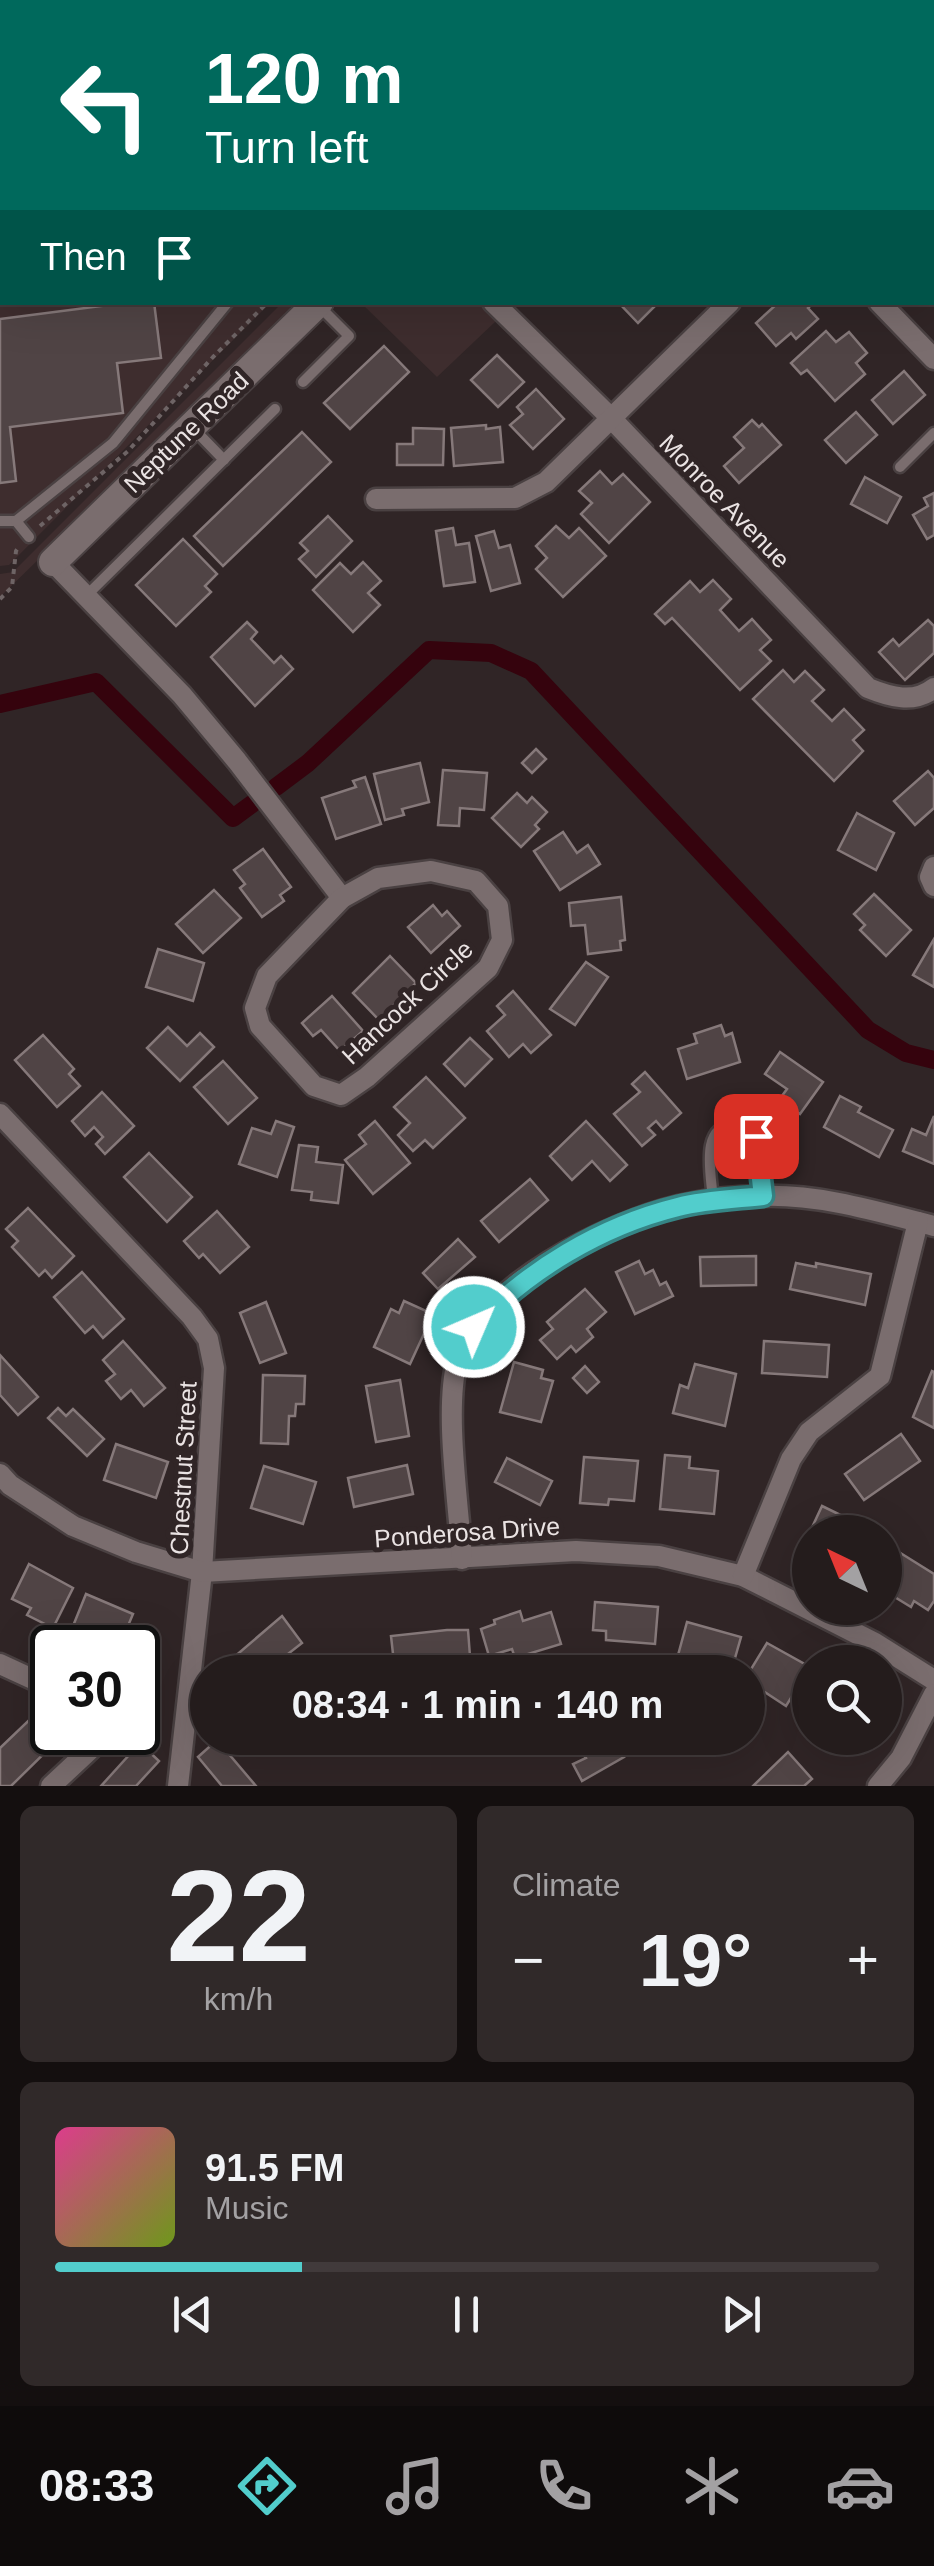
<!DOCTYPE html>
<html lang="en">
<head>
<meta charset="utf-8">
<style>
	body { margin:0; font-family:Arial,sans-serif; background:#302929; color:#f1f3f6; height:100vh; display:flex; flex-direction:column; font-size:38px; white-space:nowrap }
	* { box-sizing:border-box; margin:0 }
	p { font-size:32px; color:#a3a1a3 }
	.icon { flex:none; width:55px; height:55px; fill:none; stroke:currentColor; stroke-width:2; stroke-linecap:round; stroke-linejoin:round }
	.map { position:relative; height:1786px; overflow:hidden }
	.side { display:flex; flex-direction:column; gap:20px; padding:20px; background:#140f0f; flex:1 }
	.side>* { flex:none }
	.guide { position:absolute; left:0px; top:0px; width:935px; height:305px; box-shadow:0 10px 40px #0002,0 0 0 2px #413a3b; background:#00695c; color:#fff; overflow:hidden }
	.needle { width:65px; rotate:317deg }
	.controls { position:absolute; left:792px; top:1515px; display:grid; gap:20px }
	.controls a { display:grid; place-items:center; width:110px; height:110px; border-radius:50%; background:#241c1c; box-shadow:0 10px 40px #0002,0 0 0 2px #413a3b; font-size:50px }
	.speed { position:absolute; left:30px; top:1625px; display:flex; gap:20px; font-size:50px; font-weight:700; text-align:center }
	.speed>* { display:grid; place-content:center; width:130px; height:130px; border-radius:50%; background:#241c1c; box-shadow:0 10px 40px #0002,0 0 0 2px #413a3b; line-height:1 }
	.speed .limit { border:5px solid #111; border-radius:15px; background:#fff; color:#111 }
	.pin { position:absolute; display:grid; place-items:center; width:85px; height:85px; color:#fff; margin:-42px; border-radius:20px; box-shadow:0 5px 15px #0006 }
	.me { position:absolute; width:110px; margin:-55px; rotate:45deg; stroke-linejoin:round; filter:drop-shadow(0 0 8px #0008) }
	.turn { display:flex; align-items:center; gap:35px; height:210px; padding:0 40px; font-size:45px }
	.turn .icon { width:130px; height:130px; stroke-width:2.5 }
	.turn b { display:block; font-size:70px; line-height:85px }
	.then { display:flex; align-items:center; height:95px; padding:0 40px; background:#0003; gap:20px; font-size:38px }
	.big { font-size:75px; font-weight:600; line-height:1.1 }
	.side .tile { flex:1; display:flex; flex-direction:column; justify-content:center; gap:15px; min-width:0; padding:0 35px; border-radius:15px; background:#302929 }
	.side .dial { align-items:center; gap:0 }
	.dial b { font-size:130px; line-height:1 }
	.song { display:flex; align-items:center; gap:30px }
	.cover { width:120px; height:120px; border-radius:15px; background:linear-gradient(135deg,hsl(330 70% 55%),hsl(80 70% 35%)) }
	.played { height:10px; border-radius:5px; background:linear-gradient(90deg,#52cdcc 30%,#413a3b 30%) }
	.keys { display:flex; justify-content:space-around; direction:ltr }
	.heat { display:flex; justify-content:space-between; align-items:center; font-size:55px; direction:ltr }
	.side .tiles { flex:1; display:grid; gap:20px; grid-template-columns:1fr 1fr }
	.tile:last-child { grid-column:span 2 }
	.trip { position:absolute; left:190px; top:1655px; width:575px; height:100px; border-radius:50px; background:#241c1c; box-shadow:0 10px 40px #0002,0 0 0 2px #413a3b; font-weight:600; line-height:100px; text-align:center }
	.dock { display:flex; height:160px; justify-content:space-around; align-items:center; background:#0e0b0b; color:#a3a1a3 }
	.dock .icon { width:70px; height:70px }
	.dock .current { color:#52cdcc }
	.dock b { font-size:45px; color:#f1f3f6 }
	.map>svg:first-child { display:block }
	.built { fill:#3e2d2e }
	.lines { fill:none; stroke-linecap:round; stroke-linejoin:round }
	.canal { stroke:#35030d; stroke-width:18 }
	.building { fill:#504445; stroke:#86797a; stroke-width:2.5 }
	.service-casing { stroke:#4a4142; stroke-width:15 }
	.minor-casing { stroke:#4a4142; stroke-width:25 }
	.secondary-casing { stroke:#4a4142; stroke-width:32 }
	.path { stroke:#6e6465; stroke-width:4; stroke-dasharray:5 5; stroke-linecap:butt }
	.service { stroke:#7a6d6e; stroke-width:10 }
	.minor { stroke:#7a6d6e; stroke-width:20 }
	.secondary { stroke:#7a6d6e; stroke-width:28 }
	.route-casing { stroke:#358585; stroke-width:25 }
	.route { stroke:#52cdcc; stroke-width:18 }
	.labels { text-anchor:middle; dominant-baseline:central; stroke-width:10; stroke-linejoin:round; paint-order:stroke }
	.street-label { font-size:25px; fill:#eae3e3; stroke:#302526 }
</style>
</head>
<body>
<div class="map">
<svg width="934" height="1786" viewBox="0 0 934 1786">
	<rect width="100%" height="100%" fill="#302526"/>
	<g class="built">
		<polygon points="0,0 564,0 2,2 2,302 270,303 9,565 0,566"/>
		<polygon points="282,303 290,303 290,314 0,597 0,574 13,572"/>
		<polygon points="361,303 515,303 437,377"/>
	</g>
	<g class="lines">
		<g class="canal">
			<polyline points="0,704 96,682 233,818 252,804"/>
			<polyline points="276,787 308,763 429,650 491,653 531,671 868,1030 906,1053 934,1060"/>
		</g>
	</g>
	<g class="building">
		<polygon points="132,302 154,302 161,358 117,363 123,413 10,427 16,481 0,483 0,319"/>
		<polygon points="618,302 659,302 638,323"/>
		<polygon points="779,302 814,302 808,308 818,319 796,339 791,333 776,346 756,323"/>
		<polygon points="826,331 836,342 849,332 867,353 856,363 865,374 835,401 807,370 801,374 791,363"/>
		<polygon points="384,346 409,372 350,429 324,403"/>
		<polygon points="497,355 524,382 498,407 471,380"/>
		<polygon points="904,371 925,395 893,424 872,400"/>
		<polygon points="536,389 564,419 533,449 510,425 523,414 517,407"/>
		<polygon points="856,412 877,435 846,463 825,440"/>
		<polygon points="752,420 759,427 762,424 781,445 739,483 724,466 744,448 734,437"/>
		<polygon points="486,425 486,429 500,427 503,462 454,466 451,428"/>
		<polygon points="413,428 444,429 443,465 397,465 397,444 413,444"/>
		<polygon points="302,432 331,462 223,566 194,536"/>
		<polygon points="600,471 612,484 623,474 650,502 609,543 581,514 592,503 579,491"/>
		<polygon points="865,477 901,497 887,523 851,504"/>
		<polygon points="934,493 934,535 927,539 913,515 928,506 924,498"/>
		<polygon points="328,516 352,541 316,577 299,559 308,551 300,543"/>
		<polygon points="556,526 569,538 579,528 606,556 563,597 536,569 547,558 536,546"/>
		<polygon points="453,528 456,545 469,543 475,582 444,586 436,531"/>
		<polygon points="494,531 499,548 510,545 520,583 491,591 476,536"/>
		<polygon points="183,539 217,574 205,586 211,592 176,626 136,585"/>
		<polygon points="363,562 381,581 368,593 380,605 353,632 313,590 340,563 351,574"/>
		<polygon points="713,580 731,599 720,610 739,631 752,619 771,640 760,650 771,661 740,690 672,618 665,624 655,614 690,581 700,592"/>
		<polygon points="928,620 934,626 934,653 905,680 879,652 893,639 899,646"/>
		<polygon points="247,622 257,632 251,639 274,663 281,656 293,669 255,706 211,657"/>
		<polygon points="783,670 794,682 805,671 824,690 812,701 832,721 844,709 864,730 853,740 863,751 834,781 753,699"/>
		<polygon points="536,749 546,759 532,773 522,763"/>
		<polygon points="420,763 429,802 402,809 404,815 385,820 374,774"/>
		<polygon points="443,770 487,773 484,810 460,808 459,826 438,825"/>
		<polygon points="928,771 934,778 934,808 915,825 894,801"/>
		<polygon points="365,777 381,824 336,839 322,798 356,787 353,781"/>
		<polygon points="517,793 527,803 532,797 547,812 535,825 539,829 521,847 492,818"/>
		<polygon points="857,813 894,833 876,870 838,850"/>
		<polygon points="563,832 577,853 588,845 600,864 560,890 534,851"/>
		<polygon points="263,849 291,887 280,895 284,901 262,917 240,888 245,884 234,870"/>
		<polygon points="214,890 241,918 203,953 176,924"/>
		<polygon points="874,894 911,930 886,956 860,930 865,925 854,914"/>
		<polygon points="621,897 625,940 620,941 621,950 588,954 585,925 571,926 569,903"/>
		<polygon points="433,905 442,916 447,911 460,926 431,953 408,927"/>
		<polygon points="934,939 934,987 913,975"/>
		<polygon points="158,949 204,963 193,1001 146,987"/>
		<polygon points="390,956 416,983 379,1020 353,993"/>
		<polygon points="586,962 608,977 575,1025 550,1009"/>
		<polygon points="513,991 551,1035 531,1053 523,1044 509,1057 487,1031 505,1015 497,1006"/>
		<polygon points="332,996 363,1031 340,1051 321,1030 313,1036 302,1023"/>
		<polygon points="721,1025 725,1036 732,1033 740,1062 687,1079 678,1049 697,1043 694,1034"/>
		<polygon points="168,1027 187,1046 200,1033 214,1047 180,1081 147,1048"/>
		<polygon points="43,1035 74,1069 69,1074 80,1086 57,1107 15,1060"/>
		<polygon points="470,1038 492,1059 465,1086 444,1064"/>
		<polygon points="780,1052 823,1082 800,1114 779,1100 787,1089 765,1074"/>
		<polygon points="223,1061 257,1098 228,1124 194,1087"/>
		<polygon points="645,1072 681,1113 663,1129 656,1121 648,1128 655,1135 642,1146 614,1114 640,1092 632,1084"/>
		<polygon points="426,1077 465,1118 433,1148 425,1140 413,1151 398,1135 410,1123 394,1107"/>
		<polygon points="102,1092 134,1126 105,1154 96,1144 103,1137 94,1127 85,1136 72,1121"/>
		<polygon points="840,1096 861,1107 858,1112 893,1130 879,1157 824,1127"/>
		<polygon points="934,1116 934,1164 903,1151 912,1129 926,1135"/>
		<polygon points="276,1121 294,1127 277,1177 239,1164 252,1128 271,1134"/>
		<polygon points="375,1121 410,1163 373,1194 345,1160 366,1144 359,1135"/>
		<polygon points="586,1121 627,1165 610,1181 592,1161 572,1180 550,1156"/>
		<polygon points="299,1145 318,1147 316,1162 343,1165 338,1203 311,1200 312,1192 292,1190"/>
		<polygon points="149,1153 192,1197 167,1222 124,1177"/>
		<polygon points="530,1179 548,1200 499,1242 481,1221"/>
		<polygon points="28,1208 74,1256 52,1278 45,1270 39,1276 12,1247 18,1241 6,1229"/>
		<polygon points="217,1211 249,1247 220,1273 203,1254 199,1258 184,1241"/>
		<polygon points="458,1239 475,1257 438,1289 423,1273"/>
		<polygon points="756,1256 756,1285 701,1286 700,1257"/>
		<polygon points="639,1261 645,1274 653,1270 660,1285 666,1282 673,1296 635,1314 616,1272"/>
		<polygon points="796,1263 816,1267 816,1263 871,1274 865,1305 790,1289"/>
		<polygon points="82,1272 124,1319 103,1338 93,1326 85,1333 54,1297"/>
		<polygon points="585,1289 606,1312 587,1329 593,1337 576,1352 571,1346 557,1359 540,1340 553,1329 547,1322"/>
		<polygon points="404,1301 433,1314 410,1364 374,1347 391,1309 399,1313"/>
		<polygon points="266,1302 286,1353 260,1363 240,1313"/>
		<polygon points="123,1341 165,1388 144,1406 131,1390 121,1399 106,1381 115,1374 103,1360"/>
		<polygon points="764,1341 829,1345 827,1377 762,1373"/>
		<polygon points="0,1355 38,1397 18,1415 0,1395"/>
		<polygon points="514,1362 543,1370 541,1378 553,1381 541,1422 500,1412"/>
		<polygon points="695,1364 736,1374 725,1426 673,1413 680,1385 688,1388"/>
		<polygon points="585,1366 599,1382 587,1393 573,1378"/>
		<polygon points="932,1371 934,1372 934,1428 913,1417"/>
		<polygon points="263,1375 305,1376 304,1404 296,1404 295,1416 289,1416 288,1444 261,1443"/>
		<polygon points="400,1380 409,1436 376,1442 366,1386"/>
		<polygon points="58,1408 66,1416 73,1409 104,1439 87,1456 48,1418"/>
		<polygon points="901,1434 920,1461 864,1500 845,1474"/>
		<polygon points="116,1444 168,1462 156,1498 104,1480"/>
		<polygon points="665,1455 690,1457 689,1468 718,1471 714,1514 660,1509"/>
		<polygon points="584,1457 638,1461 634,1501 609,1499 608,1505 580,1503"/>
		<polygon points="507,1458 552,1481 540,1505 495,1482"/>
		<polygon points="407,1465 413,1494 354,1507 348,1478"/>
		<polygon points="264,1466 316,1482 303,1524 251,1508"/>
		<polygon points="822,1506 851,1520 845,1532 810,1532 810,1555 801,1551"/>
		<polygon points="894,1549 934,1574 934,1601 928,1610 914,1601 911,1607 885,1591 888,1586 885,1584 885,1562"/>
		<polygon points="29,1564 73,1588 53,1628 27,1615 31,1608 12,1599"/>
		<polygon points="86,1594 133,1614 120,1645 73,1626"/>
		<polygon points="595,1602 658,1607 655,1644 606,1640 606,1631 593,1630"/>
		<polygon points="520,1611 523,1621 551,1612 561,1644 515,1658 512,1649 489,1656 481,1629 495,1624 494,1620"/>
		<polygon points="282,1616 302,1643 275,1664 278,1667 271,1672 243,1672 233,1658"/>
		<polygon points="687,1622 741,1637 731,1672 674,1670"/>
		<polygon points="447,1630 468,1630 470,1656 394,1663 391,1636"/>
		<polygon points="767,1643 810,1667 786,1706 748,1681 748,1674"/>
		<polygon points="47,1703 52,1708 52,1732 66,1732 11,1786 0,1786 0,1748"/>
		<polygon points="560,1738 612,1738 624,1757 582,1781 573,1764 586,1758 579,1746 568,1752"/>
		<polygon points="217,1740 256,1786 222,1786 198,1757"/>
		<polygon points="140,1743 159,1761 136,1786 101,1786"/>
		<polygon points="788,1752 812,1779 804,1786 753,1786"/>
	</g>
	<g class="lines">
		<g class="service-casing">
			<g id="service">
				<polyline points="99,0 100,2"/>
				<polyline points="145,0 146,2"/>
				<polyline points="299,0 300,2"/>
				<polyline points="417,0 418,2"/>
				<polyline points="885,0 885,2"/>
				<polyline points="552,2 554,0"/>
				<polyline points="0,291 2,291"/>
				<polyline points="303,382 349,336 318,305"/>
				<polyline points="192,427 224,460"/>
				<polyline points="900,467 934,433"/>
				<polyline points="0,521 16,521 29,537"/>
				<polyline points="16,521 113,443 228,302"/>
				<polyline points="86,596 275,409"/>
				<path d="M713,1201C712,1177 698,1124 736,1125C746,1125 750,1129 756,1136L763,1196"/>
			</g>
		</g>
		<g class="minor-casing">
			<g id="minor">
				<path d="M493,302L610,417L868,688C890,697 914,704 934,688"/>
				<polyline points="879,302 934,359"/>
				<polyline points="376,499 515,498 546,482 730,302"/>
				<polyline points="53,562 182,695 237,761 342,898"/>
				<polyline points="934,867 930,877 934,886"/>
				<polygon points="431,871 476,881 498,906 502,940 488,968 367,1077 341,1095 314,1086 260,1026 255,1008 267,976 342,898 378,878"/>
				<polyline points="0,1114 192,1317 208,1339 214,1368 202,1572 178,1786"/>
				<polyline points="0,1474 10,1485 73,1526 136,1552 202,1572 576,1551 659,1556 743,1576 875,1643 934,1680"/>
				<path d="M462,1559C459,1506 444,1411 457,1362C478,1286 608,1223 679,1206C705,1200 736,1196 762,1196C820,1194 879,1212 934,1226"/>
				<polyline points="743,1576 791,1459 809,1432 880,1376 918,1222"/>
				<polyline points="0,1664 52,1688"/>
				<polyline points="51,1786 109,1732"/>
				<polyline points="878,1786 901,1758 934,1694"/>
			</g>
		</g>
		<g class="secondary-casing">
			<g id="secondary">
				<polyline points="618,2 620,0"/>
				<polyline points="53,562 319,302"/>
			</g>
		</g>
		<g class="path">
			<polyline points="933,0 934,1"/>
			<polyline points="40,526 128,451 213,357 268,302"/>
			<polyline points="0,599 12,587 16,551 19,547"/>
		</g>
		<use href="#service" class="service"/>
		<use href="#minor" class="minor"/>
		<use href="#secondary" class="secondary"/>
	</g>
	<g class="lines">
		<g class="route-casing">
			<path id="route" d="M474,1327C528,1270 601,1226 678,1207C705,1200 735,1199 763,1196L756,1136"/>
		</g>
		<use href="#route" class="route"/>
	</g>
	<g class="labels">
		<g class="street-label">
			<text transform="translate(186 432) rotate(-44)">Neptune Road</text>
			<text transform="translate(725 501) rotate(46)">Monroe Avenue</text>
			<text transform="translate(407 1002) rotate(-43)">Hancock Circle</text>
			<text transform="translate(183 1468) rotate(-87)">Chestnut Street</text>
			<text transform="translate(467 1532) rotate(-4)">Ponderosa Drive</text>
		</g>
	</g>
</svg>
<div class="controls">
<a><svg class="needle" viewBox="-14 -14 28 28"><path d="M0-13l5 13h-10z" fill="#e53935"/><path d="M0 13l5-13h-10z" fill="#a3a1a3"/></svg></a>
<a><svg class="icon" aria-label="search" viewBox="0 0 24 24"><circle cx="10" cy="10" r="6"/><path d="M15 15l6 6"/></svg></a>
</div>
<div class="speed"><div class="limit">30</div></div>
<div class="pin" style="left:756px;top:1136px;background:#d93025"><svg class="icon" aria-label="arrive" viewBox="0 0 24 24"><path d="M6 21V4h12l-3 4 3 4H6"/></svg></div>
<svg class="me" style="left:474px;top:1327px" viewBox="-20 -20 40 40"><circle r="17" fill="#52cdcc" stroke="#fff" stroke-width="3"/><path d="M0-11L8 9 0 5-8 9z" fill="#fff"/></svg>
<div class="trip">08:34 · 1 min · 140 m</div>
<div class="guide">
<div class="turn"><svg class="icon" aria-label="left" viewBox="0 0 24 24"><path d="M17 20v-9H6M10 6l-5 5 5 5"/></svg><div><b>120 m</b>Turn left</div></div>
<div class="then">Then<svg class="icon" aria-label="arrive" viewBox="0 0 24 24"><path d="M6 21V4h12l-3 4 3 4H6"/></svg></div>
</div>
</div>
<section class="side">
<div class="tiles">
<div class="tile dial"><b>22</b><p>km/h</p></div>
<div class="tile"><p>Climate</p>
<div class="heat"><a>−</a><b class="big">19°</b><a>+</a></div>
</div>
<div class="tile">
<div class="song"><i class="cover"></i><div><b>91.5 FM</b><p>Music</p></div></div>
<div class="played"></div>
<div class="keys"><svg class="icon" aria-label="previous" viewBox="0 0 24 24"><path d="M18 5L8 12l10 7zM5 5v14"/></svg><svg class="icon" aria-label="pause" viewBox="0 0 24 24"><path d="M8 5v14M16 5v14"/></svg><svg class="icon" aria-label="next" viewBox="0 0 24 24"><path d="M6 5l10 7-10 7zM19 5v14"/></svg></div>
</div>
</div>
</section>
<nav class="dock">
<b>08:33</b>
<svg class="icon current" aria-label="directions" viewBox="0 0 24 24"><path d="M12 3l9 9-9 9-9-9zM9 14v-3h6M13 9l2 2-2 2"/></svg>
<svg class="icon" aria-label="music" viewBox="0 0 24 24"><path d="M9 18V5l10-2v13"/><circle cx="6" cy="18" r="3"/><circle cx="16" cy="16" r="3"/></svg>
<svg class="icon" aria-label="phone" viewBox="0 0 24 24"><path d="M5 4h4l2 5-3 2q2 4 5 5l2-3 5 2v4C11 20 4 13 5 4z"/></svg>
<svg class="icon" aria-label="climate" viewBox="0 0 24 24"><path d="M12 3v18M4 7l16 10M4 17L20 7"/></svg>
<svg class="icon" aria-label="car" viewBox="0 0 24 24"><path d="M5 17H2v-5l4-1 3-4h7l3 4 3 1v5h-3M9 17h6M6 11h13"/><circle cx="7" cy="17" r="2"/><circle cx="17" cy="17" r="2"/></svg>
</nav>
</body>
</html>
